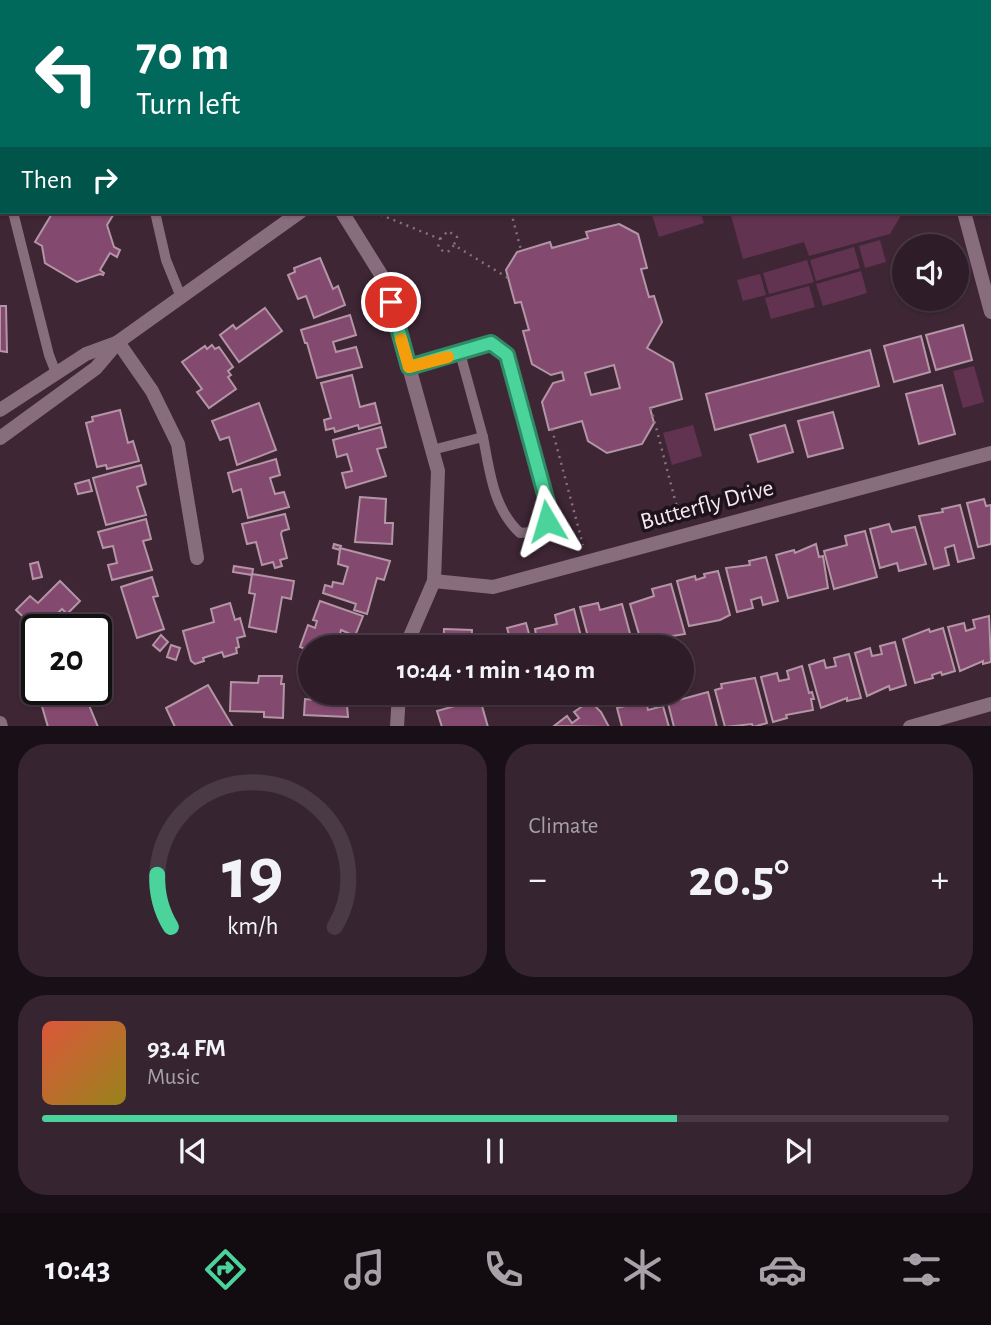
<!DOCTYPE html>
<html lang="en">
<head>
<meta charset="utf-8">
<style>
	body { margin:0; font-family:"Alegreya Sans",sans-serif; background:#362530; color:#f1f3f6; height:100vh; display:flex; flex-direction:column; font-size:26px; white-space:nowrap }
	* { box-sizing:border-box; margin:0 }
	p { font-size:23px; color:#a7a1a8 }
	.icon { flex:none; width:38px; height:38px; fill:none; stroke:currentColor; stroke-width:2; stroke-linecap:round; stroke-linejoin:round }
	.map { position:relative; height:726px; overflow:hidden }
	.side { display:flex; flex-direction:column; gap:18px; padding:18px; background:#190f16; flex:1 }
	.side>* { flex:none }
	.top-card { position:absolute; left:0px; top:0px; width:992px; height:214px; box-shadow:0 2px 5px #0004,0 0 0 2px #493a45; background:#00695c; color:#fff; overflow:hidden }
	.tools { position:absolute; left:892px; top:234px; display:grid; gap:14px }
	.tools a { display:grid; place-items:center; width:77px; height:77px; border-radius:50%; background:#2e1c28; box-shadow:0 2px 5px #0004,0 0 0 2px #493a45; font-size:35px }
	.speed { position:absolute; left:21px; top:614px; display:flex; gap:14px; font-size:35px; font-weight:700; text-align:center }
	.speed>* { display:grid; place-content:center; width:91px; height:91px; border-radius:50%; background:#2e1c28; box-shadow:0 2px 5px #0004,0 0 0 2px #493a45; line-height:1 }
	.speed .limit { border:4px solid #111; border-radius:10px; background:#fff; color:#111 }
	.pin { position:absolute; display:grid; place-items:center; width:60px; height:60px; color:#fff; margin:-30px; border:4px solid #fff; border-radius:50%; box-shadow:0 2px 7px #0007 }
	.me { position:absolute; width:77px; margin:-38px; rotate:353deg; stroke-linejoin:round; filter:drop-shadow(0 0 5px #0008) }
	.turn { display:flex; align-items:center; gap:24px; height:147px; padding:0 21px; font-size:32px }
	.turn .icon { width:91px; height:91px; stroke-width:2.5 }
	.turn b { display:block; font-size:49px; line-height:60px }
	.then { display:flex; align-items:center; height:66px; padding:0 21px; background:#0003; gap:14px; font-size:26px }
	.big { font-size:52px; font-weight:700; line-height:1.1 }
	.side .tile { flex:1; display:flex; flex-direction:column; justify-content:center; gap:10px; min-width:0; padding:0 24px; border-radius:28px; background:#362530 }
	.side .dial { align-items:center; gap:0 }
	.dial svg { height:182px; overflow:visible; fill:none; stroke:#493a45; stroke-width:7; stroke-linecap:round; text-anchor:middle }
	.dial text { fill:#f1f3f6; stroke:none }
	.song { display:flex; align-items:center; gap:21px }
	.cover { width:84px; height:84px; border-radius:10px; background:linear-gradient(135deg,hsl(10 70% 55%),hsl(50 70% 35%)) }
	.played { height:7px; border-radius:4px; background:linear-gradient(90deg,#4ad49c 70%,#493a45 70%) }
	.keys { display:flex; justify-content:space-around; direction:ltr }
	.heat { display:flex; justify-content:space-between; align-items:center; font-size:38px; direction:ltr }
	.side .tiles { flex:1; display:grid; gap:18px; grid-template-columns:1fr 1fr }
	.tile:last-child { grid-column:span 2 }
	.trip { position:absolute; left:298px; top:635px; width:396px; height:70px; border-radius:35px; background:#2e1c28; box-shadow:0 2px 5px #0004,0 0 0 2px #493a45; font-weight:700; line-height:70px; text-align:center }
	.tabs { display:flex; height:112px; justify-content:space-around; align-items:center; background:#120b10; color:#a7a1a8 }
	.tabs .icon { width:49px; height:49px }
	.tabs .on { color:#4ad49c }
	.tabs b { font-size:32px; color:#f1f3f6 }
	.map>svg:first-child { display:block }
	.green { fill:#623351 }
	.building { fill:#84496e; stroke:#b395a6; stroke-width:2; fill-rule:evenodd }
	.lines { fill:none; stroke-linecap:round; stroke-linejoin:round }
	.path { stroke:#86727e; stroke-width:2.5; stroke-dasharray:2 5; stroke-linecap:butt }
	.service { stroke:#886d7d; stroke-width:10 }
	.minor { stroke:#886d7d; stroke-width:14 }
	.tertiary { stroke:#886d7d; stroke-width:14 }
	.route-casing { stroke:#308a65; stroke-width:18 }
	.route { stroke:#4ad49c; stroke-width:12 }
	.slow { stroke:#f59e0b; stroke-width:12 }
	.labels { text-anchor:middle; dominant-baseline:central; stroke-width:7; stroke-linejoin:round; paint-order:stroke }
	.street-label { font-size:24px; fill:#f7e7f0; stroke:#1e131a }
</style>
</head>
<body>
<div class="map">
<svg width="991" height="727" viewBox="0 0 991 727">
	<rect width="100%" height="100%" fill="#3e2635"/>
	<g class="green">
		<polygon points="651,212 700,212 704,223 659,237"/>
		<polygon points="730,212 903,212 890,234 809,256 804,242 743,259"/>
		<polygon points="880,240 886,262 865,268 859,246"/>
		<polygon points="854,247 860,268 816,281 810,260"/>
		<polygon points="807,260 814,282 769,294 763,273"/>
		<polygon points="861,271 867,293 823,306 816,284"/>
		<polygon points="760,274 766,295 743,301 737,280"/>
		<polygon points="809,286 815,307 771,319 765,298"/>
		<polygon points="974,366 984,402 963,408 953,371"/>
		<polygon points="693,425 702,456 672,465 663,433"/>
	</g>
	<g class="building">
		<polygon points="53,212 115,212 107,225 114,247 120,250 117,257 110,253 100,270 104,273 103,275 100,274 77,282 45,263 42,246 35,242"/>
		<path d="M619,224L638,234L647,268L641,269L649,297L654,296L662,322L647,348L673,363L682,399L650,408L654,423L642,444L607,453L588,441L582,421L549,430L542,402L553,383L564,380L562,372L551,375L532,364L523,331L529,330L521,302L515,303L506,270L517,252L550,242L552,248L588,238L586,232ZM614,365L620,388L591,395L585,373Z"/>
		<polygon points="320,258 333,289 338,286 345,305 314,318 306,296 298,299 288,275 295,272 294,268"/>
		<polygon points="0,306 6,306 7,352 0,351"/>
		<polygon points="265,308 282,331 239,362 220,335 233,325 236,329"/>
		<polygon points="350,315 356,335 333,342 336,352 356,347 362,367 317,378 307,343 305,343 301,330"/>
		<polygon points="963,325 972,360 936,370 926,335"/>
		<polygon points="921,336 930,372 894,382 884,346"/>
		<polygon points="212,345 215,349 219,347 233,367 228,371 231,375 228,377 236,389 209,408 197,392 202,389 182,362 205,346 207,349"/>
		<polygon points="870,350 879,386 715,430 706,394"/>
		<polygon points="352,375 360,407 375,403 380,423 359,429 358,425 335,432 334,428 326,430 324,420 331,418 321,383"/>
		<polygon points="942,385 955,434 919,444 906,394"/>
		<polygon points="259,403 276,450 237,465 229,437 220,440 212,421"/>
		<polygon points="120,410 128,443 133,441 139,461 107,469 106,465 97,467 86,423 93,421 92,417"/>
		<polygon points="833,412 843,448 808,457 798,421"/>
		<polygon points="785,425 793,452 758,462 750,435"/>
		<polygon points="381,427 386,447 377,449 386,476 346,488 342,473 352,471 347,454 337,457 333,440"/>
		<polygon points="276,459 280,475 270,478 275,494 284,492 289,507 248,518 241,489 233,492 228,473"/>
		<polygon points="141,465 146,484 137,487 146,515 106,525 93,478"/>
		<polygon points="89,480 92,491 78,494 75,484"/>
		<polygon points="360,497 386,499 385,523 393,523 392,544 355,542"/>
		<polygon points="984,499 986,506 991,505 991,544 978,547 967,503"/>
		<polygon points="960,505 974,558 958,562 954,545 945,548 949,565 934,569 919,516 943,512 942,509"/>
		<polygon points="285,514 289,529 282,531 281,534 287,558 280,560 282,566 275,568 273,562 262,565 256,542 247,544 242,524"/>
		<polygon points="146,519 151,539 143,541 152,570 112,580 108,565 117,563 113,546 103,548 98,532"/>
		<polygon points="889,524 892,532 915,527 926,564 899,571 897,563 880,568 870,529"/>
		<polygon points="865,531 877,577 834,589 824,551 847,545 845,536"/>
		<polygon points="334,544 341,546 340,548 390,561 384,580 377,578 367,614 354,610 356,604 323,593 325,585 332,587 333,582 343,584 348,567 338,564 340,550 333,548"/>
		<polygon points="816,544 819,557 823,556 828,588 788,598 776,555 794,550 795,553"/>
		<polygon points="766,557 778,601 763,605 761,597 751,600 753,608 737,612 726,568 750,565 749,561"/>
		<polygon points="38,562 42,577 33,579 30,564"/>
		<polygon points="234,566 253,569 252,575 233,572"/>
		<polygon points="718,571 730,615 720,620 689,626 677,581 695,576 696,580 705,577 704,574"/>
		<polygon points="252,574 294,581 291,599 282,597 276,632 249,627 255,594 249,593"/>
		<polygon points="152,577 158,596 153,597 164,629 137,638 121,587"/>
		<polygon points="60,581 80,601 67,614 62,609 41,630 37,630 16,610 30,596 38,603"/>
		<polygon points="671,584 685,634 641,641 630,604 654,596 652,589"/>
		<polygon points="320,601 363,616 355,636 341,630 340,634 345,642 353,645 352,648 310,648 310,651 300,647 308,625 315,628 317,621 313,620"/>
		<polygon points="230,603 235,620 240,618 245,636 237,638 239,647 236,648 237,653 224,657 222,652 203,658 204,661 195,664 191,661 183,631 214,622 211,609"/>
		<polygon points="598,603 600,610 622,604 632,641 616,648 591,648 580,607"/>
		<polygon points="574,609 584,648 538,648 535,629 557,624 555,615"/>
		<polygon points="989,616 991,662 983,664 983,661 960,671 948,627 964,623 966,631 975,628 973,620"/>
		<polygon points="526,623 533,648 486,648 485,641 509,635 507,628"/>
		<polygon points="943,628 955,671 942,675 941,672 932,675 933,678 915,683 903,639 929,629 930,632"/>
		<polygon points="444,629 472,630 471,648 443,648"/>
		<polygon points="161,635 168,642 160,651 153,645"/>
		<polygon points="895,642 906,685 890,690 889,686 867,696 855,653 870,648 872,656 882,654 880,646"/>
		<polygon points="171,645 180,648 176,660 167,657"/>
		<polygon points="849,654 861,698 847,701 847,698 821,708 809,665 824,660 826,668 836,666 834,658"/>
		<polygon points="802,666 809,693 812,692 814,699 811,699 813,710 786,715 787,718 773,722 761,677 777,673 779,681 789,679 787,671"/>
		<polygon points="259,676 282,676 281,684 284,684 283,718 264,717 264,712 230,711 231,682 258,683"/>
		<polygon points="755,678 767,723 753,727 752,724 725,727 715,690 722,688 721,684"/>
		<polygon points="208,685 233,727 175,727 166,708"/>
		<polygon points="708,692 717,727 674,727 668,703"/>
		<polygon points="84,693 98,727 48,727 41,703"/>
		<polygon points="315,693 346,693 348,717 304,715 305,699 315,700"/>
		<polygon points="480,699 488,727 442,727 437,711"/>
		<polygon points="590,701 601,712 609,727 554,726 567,716 572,723 579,718 574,712"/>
		<polygon points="646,701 648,710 663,706 669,727 622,727 617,708"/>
	</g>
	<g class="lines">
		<g class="path">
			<polyline points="374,212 440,239 438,247 444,252 449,251 454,245 508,278"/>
			<polyline points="511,212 521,250"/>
			<polyline points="440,239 448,231 457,237 454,245"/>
			<polyline points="651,408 680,519"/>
			<polyline points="552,429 583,545"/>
		</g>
		<g class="service">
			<polyline points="0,52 2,52"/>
			<polyline points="0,162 2,169"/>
			<polyline points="13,212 49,355 56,373"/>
			<polyline points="155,212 166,260 181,297"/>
			<path d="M460,353L491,343L507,355L547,502V521L531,532L520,533C493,508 490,472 483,437"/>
			<polyline points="409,367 460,353 483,437 432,450"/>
		</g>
		<g class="minor">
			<polyline points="240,0 241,2"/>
			<polyline points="458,0 458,2"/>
			<polyline points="683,0 684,2"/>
			<polyline points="907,0 908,2"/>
			<polyline points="342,212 385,281 438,471 434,581 405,648"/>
			<polyline points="964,212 991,312"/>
			<polyline points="118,342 152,391 178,444 197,558"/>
			<polyline points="434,581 493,587 991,453"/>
			<polyline points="0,723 1,727"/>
			<polyline points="397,727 399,693"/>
			<polyline points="910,727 991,704"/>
		</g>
		<g class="tertiary">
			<polyline points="734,2 740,0"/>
			<polyline points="0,410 86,354 116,343"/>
			<polyline points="0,438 96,368 118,342 300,212"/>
		</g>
	</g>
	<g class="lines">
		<g class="route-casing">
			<polyline id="route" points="391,302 409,367 491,343 507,355 547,502 547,521"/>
		</g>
		<use href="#route" class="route"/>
		<polyline class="slow" points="401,339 409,367 448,357"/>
	</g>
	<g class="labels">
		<g class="street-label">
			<text transform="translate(707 505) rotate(-15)">Butterfly Drive</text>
		</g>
	</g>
</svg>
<div class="tools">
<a><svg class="icon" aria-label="sound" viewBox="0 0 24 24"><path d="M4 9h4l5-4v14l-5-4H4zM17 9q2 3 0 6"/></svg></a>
</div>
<div class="speed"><div class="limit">20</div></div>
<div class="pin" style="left:391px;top:302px;background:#d93025"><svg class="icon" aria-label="arrive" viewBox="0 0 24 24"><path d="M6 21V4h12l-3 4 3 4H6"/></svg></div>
<svg class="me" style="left:547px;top:521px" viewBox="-20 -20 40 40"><path d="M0-17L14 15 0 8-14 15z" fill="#4ad49c" stroke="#fff" stroke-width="4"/></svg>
<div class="trip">10:44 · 1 min · 140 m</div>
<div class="top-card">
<div class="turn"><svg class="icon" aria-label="left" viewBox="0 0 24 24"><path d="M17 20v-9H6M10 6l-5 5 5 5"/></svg><div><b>70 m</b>Turn left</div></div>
<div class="then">Then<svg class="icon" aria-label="right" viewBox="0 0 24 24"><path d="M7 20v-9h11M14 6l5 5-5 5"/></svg></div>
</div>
</div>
<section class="side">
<div class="tiles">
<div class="tile dial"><svg viewBox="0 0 100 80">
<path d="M14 69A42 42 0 1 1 86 69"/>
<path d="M14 69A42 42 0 0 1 8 46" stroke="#4ad49c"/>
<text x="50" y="56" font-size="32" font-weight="700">19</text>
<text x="50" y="72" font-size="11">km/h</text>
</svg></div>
<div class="tile"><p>Climate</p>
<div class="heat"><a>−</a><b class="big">20.5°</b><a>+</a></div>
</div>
<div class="tile">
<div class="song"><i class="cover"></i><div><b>93.4 FM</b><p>Music</p></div></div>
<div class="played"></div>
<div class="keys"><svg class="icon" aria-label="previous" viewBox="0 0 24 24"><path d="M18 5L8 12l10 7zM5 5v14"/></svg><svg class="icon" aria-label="pause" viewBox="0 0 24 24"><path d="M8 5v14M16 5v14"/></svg><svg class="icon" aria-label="next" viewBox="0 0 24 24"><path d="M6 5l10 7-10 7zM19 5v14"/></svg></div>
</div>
</div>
</section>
<nav class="tabs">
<b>10:43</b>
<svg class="icon on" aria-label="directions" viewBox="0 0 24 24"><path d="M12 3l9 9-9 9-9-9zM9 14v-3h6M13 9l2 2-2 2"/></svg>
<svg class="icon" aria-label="music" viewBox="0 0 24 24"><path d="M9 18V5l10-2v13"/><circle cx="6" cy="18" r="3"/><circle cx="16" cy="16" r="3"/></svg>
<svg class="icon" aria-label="phone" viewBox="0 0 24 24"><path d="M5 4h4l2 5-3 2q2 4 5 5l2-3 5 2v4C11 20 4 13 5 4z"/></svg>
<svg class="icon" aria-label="climate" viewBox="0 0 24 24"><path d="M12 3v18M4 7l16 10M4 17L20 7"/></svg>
<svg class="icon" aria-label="car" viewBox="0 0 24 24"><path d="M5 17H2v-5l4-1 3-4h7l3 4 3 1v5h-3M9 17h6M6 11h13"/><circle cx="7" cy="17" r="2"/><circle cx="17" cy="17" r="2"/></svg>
<svg class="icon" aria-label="filters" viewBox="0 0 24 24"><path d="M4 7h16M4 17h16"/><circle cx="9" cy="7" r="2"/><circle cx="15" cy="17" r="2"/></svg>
</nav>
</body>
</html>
